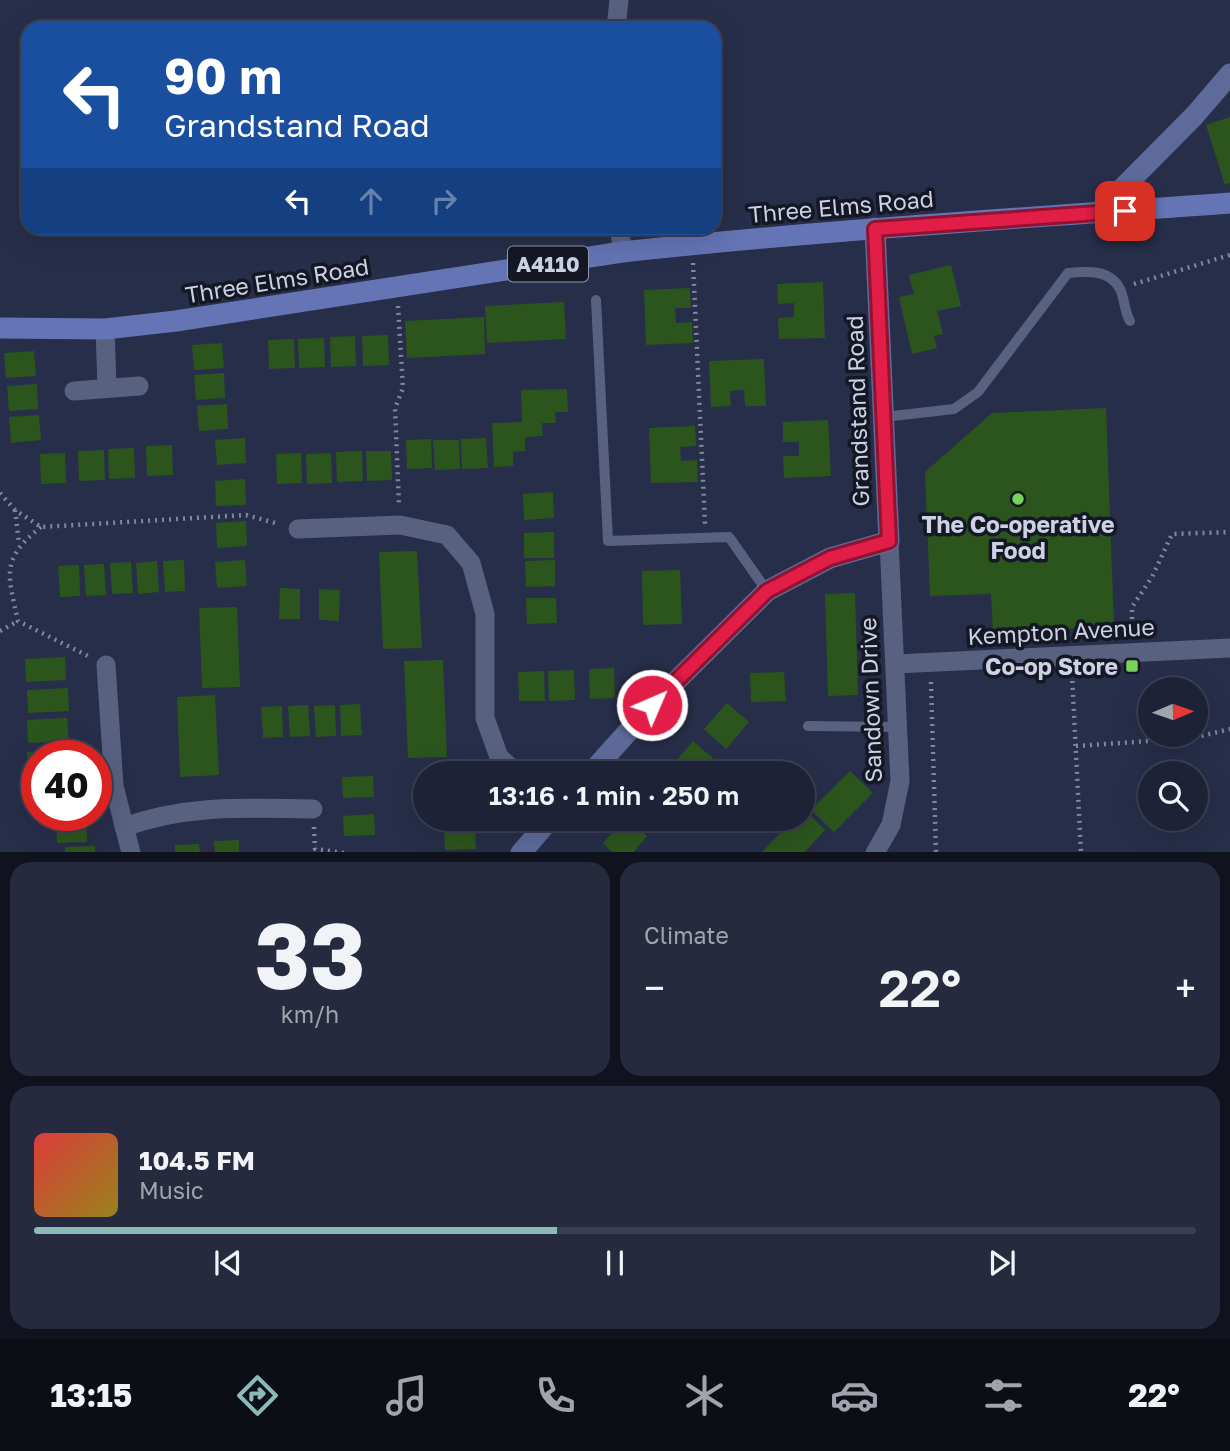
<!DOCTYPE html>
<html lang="en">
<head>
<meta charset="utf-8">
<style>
	body { margin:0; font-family:"Golos Text",sans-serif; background:#252a3f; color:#f1f3f6; height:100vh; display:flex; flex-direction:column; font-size:26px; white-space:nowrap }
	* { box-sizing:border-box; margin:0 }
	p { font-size:23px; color:#a0a4ad }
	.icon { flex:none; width:38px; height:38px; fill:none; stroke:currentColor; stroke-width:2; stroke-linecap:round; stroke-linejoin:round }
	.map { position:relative; height:852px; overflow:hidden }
	.panel { display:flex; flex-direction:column; gap:10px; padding:10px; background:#10131e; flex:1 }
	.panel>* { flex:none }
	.top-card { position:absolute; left:21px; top:21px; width:700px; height:214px; border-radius:21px; box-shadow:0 7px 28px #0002,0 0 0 2px #3b3f52; background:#1a4fa0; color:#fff; overflow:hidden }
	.needle { width:46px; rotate:88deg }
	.buttons { position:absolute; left:1138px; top:677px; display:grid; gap:14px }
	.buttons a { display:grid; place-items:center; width:70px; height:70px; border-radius:50%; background:#1d2237; box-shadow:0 7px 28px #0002,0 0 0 2px #3b3f52; font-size:35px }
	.speed { position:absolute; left:21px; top:740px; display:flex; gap:14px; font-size:35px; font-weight:700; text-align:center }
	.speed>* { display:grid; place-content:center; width:91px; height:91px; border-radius:50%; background:#1d2237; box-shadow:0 7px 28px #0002,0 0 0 2px #3b3f52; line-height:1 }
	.speed .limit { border:10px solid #d22; background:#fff; color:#111 }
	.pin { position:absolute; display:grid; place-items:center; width:60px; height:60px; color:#fff; margin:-30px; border-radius:14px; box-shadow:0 4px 10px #0006 }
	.me { position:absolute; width:77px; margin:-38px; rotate:45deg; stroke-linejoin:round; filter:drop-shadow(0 0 5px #0008) }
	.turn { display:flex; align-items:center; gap:24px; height:147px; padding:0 28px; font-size:32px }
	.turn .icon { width:91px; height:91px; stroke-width:2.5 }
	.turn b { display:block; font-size:49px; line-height:60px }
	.lanes { display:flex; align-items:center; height:66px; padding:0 28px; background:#0003; justify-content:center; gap:35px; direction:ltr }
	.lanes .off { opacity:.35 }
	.big { font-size:52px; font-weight:600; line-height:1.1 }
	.panel .tile { flex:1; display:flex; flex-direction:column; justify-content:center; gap:10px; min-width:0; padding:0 24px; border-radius:21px; background:#252a3f }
	.panel .dial { align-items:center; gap:0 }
	.dial b { font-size:91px; line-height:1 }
	.song { display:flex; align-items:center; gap:21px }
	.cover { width:84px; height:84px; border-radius:10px; background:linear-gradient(135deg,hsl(0 70% 55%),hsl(50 70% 35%)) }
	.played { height:7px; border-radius:4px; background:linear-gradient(90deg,#8bbbb9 45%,#3b3f52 45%) }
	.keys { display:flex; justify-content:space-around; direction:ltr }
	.heat { display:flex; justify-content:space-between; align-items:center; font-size:38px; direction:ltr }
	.panel .tiles { flex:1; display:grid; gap:10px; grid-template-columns:1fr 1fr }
	.tile:last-child { grid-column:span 2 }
	.trip { position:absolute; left:413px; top:761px; width:402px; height:70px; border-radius:35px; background:#1d2237; box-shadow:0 7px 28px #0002,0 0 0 2px #3b3f52; font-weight:600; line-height:70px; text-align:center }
	.tab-bar { display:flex; height:112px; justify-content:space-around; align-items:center; background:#0c0e16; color:#a0a4ad }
	.tab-bar .icon { width:49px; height:49px }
	.tab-bar .on { color:#8bbbb9 }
	.tab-bar b { font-size:32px; color:#f1f3f6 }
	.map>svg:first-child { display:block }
	.building { fill:#2c551e }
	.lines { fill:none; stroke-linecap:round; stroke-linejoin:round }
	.path { stroke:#81879d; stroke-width:4.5; stroke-dasharray:2 5; stroke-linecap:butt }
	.lane { stroke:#586180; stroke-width:10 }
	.street { stroke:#586180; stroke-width:19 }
	.secondary { stroke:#5e6b9a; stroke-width:21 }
	.primary { stroke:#6474b4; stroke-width:21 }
	.route-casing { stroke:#92132f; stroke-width:18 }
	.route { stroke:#e11d48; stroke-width:12 }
	.poi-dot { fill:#77d259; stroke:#141724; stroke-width:2.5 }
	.labels { text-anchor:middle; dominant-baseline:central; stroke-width:7; stroke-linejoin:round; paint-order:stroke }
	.shield { fill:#141724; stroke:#9599aa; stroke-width:2 }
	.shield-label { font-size:21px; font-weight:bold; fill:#ccd1e3 }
	.street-label { font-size:23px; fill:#ccd1e3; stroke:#141724 }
	.poi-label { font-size:23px; font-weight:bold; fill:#ccd1e3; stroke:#141724 }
</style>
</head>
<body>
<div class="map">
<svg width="1230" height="853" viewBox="0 0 1230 853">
	<rect width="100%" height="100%" fill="#272e49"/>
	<g class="building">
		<polygon points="1230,117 1230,183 1225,185 1206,125"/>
		<polygon points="951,265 961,306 937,311 943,334 934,336 937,348 912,354 899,297 914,294 909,275"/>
		<polygon points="823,282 825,338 779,339 778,318 794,317 794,303 778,304 777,284"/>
		<polygon points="690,288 691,308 675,308 676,323 692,322 693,343 646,345 644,290"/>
		<polygon points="564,302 566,339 487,343 485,306"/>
		<polygon points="484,317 485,354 407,358 405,321"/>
		<polygon points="388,335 389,365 363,366 362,336"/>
		<polygon points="355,336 356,366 331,367 330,337"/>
		<polygon points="324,338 325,367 299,368 298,339"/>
		<polygon points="294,339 295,368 269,369 268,340"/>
		<polygon points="222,343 224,368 194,370 192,345"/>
		<polygon points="34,351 36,376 6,378 4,353"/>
		<polygon points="764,359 766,406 745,406 744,390 730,391 731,406 711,407 709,361"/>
		<polygon points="224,373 225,398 196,400 194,375"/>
		<polygon points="37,384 38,409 9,411 7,386"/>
		<polygon points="567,389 568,412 555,412 556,423 542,423 543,436 525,437 525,451 513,452 513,466 494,467 492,423 522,422 521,390"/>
		<polygon points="227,404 228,429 199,431 197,406"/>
		<polygon points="1106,408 1114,626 993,633 991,594 930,596 925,472 992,413"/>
		<polygon points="39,415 41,440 11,443 9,417"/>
		<polygon points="828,420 831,476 784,478 783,456 799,456 799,442 783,442 783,422"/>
		<polygon points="695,426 696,446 680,447 681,461 697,460 698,482 651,483 649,428"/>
		<polygon points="245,438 246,463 217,465 215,440"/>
		<polygon points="486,438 488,468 462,469 461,439"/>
		<polygon points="431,439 432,468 407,469 406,440"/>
		<polygon points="433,440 459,440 460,469 435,470"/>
		<polygon points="172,445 173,475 147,476 146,446"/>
		<polygon points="134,448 135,478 109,479 108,449"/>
		<polygon points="104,450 105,480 79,481 78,451"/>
		<polygon points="362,451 363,481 337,482 336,452"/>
		<polygon points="366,451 391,451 392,480 367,481"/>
		<polygon points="65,453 66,483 41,484 40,454"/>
		<polygon points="301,453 302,483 277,484 276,454"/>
		<polygon points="331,453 332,483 307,484 306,454"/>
		<polygon points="245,479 246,505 216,506 215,481"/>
		<polygon points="553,492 554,518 524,520 523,494"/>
		<polygon points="246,521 247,546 217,548 216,523"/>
		<polygon points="554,532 554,558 524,558 524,533"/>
		<polygon points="417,551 422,648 383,649 379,552"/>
		<polygon points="184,560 185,591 165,592 163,561"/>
		<polygon points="245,560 247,586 217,588 215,562"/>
		<polygon points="555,560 555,586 526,587 525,561"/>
		<polygon points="157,561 159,592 138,594 136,563"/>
		<polygon points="131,562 133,593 112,594 110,563"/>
		<polygon points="104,564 106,595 86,596 84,565"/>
		<polygon points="79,565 80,596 60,597 58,566"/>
		<polygon points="680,570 682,624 643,625 642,571"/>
		<polygon points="280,588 300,589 300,619 279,619"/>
		<polygon points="319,589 340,590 339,621 319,620"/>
		<polygon points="855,593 858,695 828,696 825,594"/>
		<polygon points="526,598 556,598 557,623 527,624"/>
		<polygon points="237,607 240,687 202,688 199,608"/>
		<polygon points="65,657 66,680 26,682 25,659"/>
		<polygon points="443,660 447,757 408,758 404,661"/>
		<polygon points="614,668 615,698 590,699 589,669"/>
		<polygon points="574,670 575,700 549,701 548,671"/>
		<polygon points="544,671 545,701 519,701 518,672"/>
		<polygon points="784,672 786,701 751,702 750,673"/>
		<polygon points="68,688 69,711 28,713 27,690"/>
		<polygon points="215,695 219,775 180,777 177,697"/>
		<polygon points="727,703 749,722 726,749 704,729"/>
		<polygon points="360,704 362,735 341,736 340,705"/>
		<polygon points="308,705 310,736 290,737 288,706"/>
		<polygon points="335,705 336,736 316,737 314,706"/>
		<polygon points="282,706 283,737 263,738 261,707"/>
		<polygon points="67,718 69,741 28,743 27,720"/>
		<polygon points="693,741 715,760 703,774 678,774 671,767"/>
		<polygon points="68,750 68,756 37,756 37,774 29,775 27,752"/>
		<polygon points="850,771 873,793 834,832 811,810"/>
		<polygon points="373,776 374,797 343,798 342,777"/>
		<polygon points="803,808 825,830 804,853 761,853 793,819 803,819"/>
		<polygon points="374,814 375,835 344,836 343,816"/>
		<polygon points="86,817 87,842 57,843 56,819"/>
		<polygon points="624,819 628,819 647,836 633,853 613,853 603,843"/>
		<polygon points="475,828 476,849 445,850 444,829"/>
		<polygon points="239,840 239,853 215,853 214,841"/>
		<polygon points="199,844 200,853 175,853 175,845"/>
		<polygon points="95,846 95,853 65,853 65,847"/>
	</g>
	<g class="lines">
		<g class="path">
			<polyline points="693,263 705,524"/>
			<polyline points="1134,284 1230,255"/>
			<polyline points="398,306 403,388 395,408 399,506"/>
			<polyline points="0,493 15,510 41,527 246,515 279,524"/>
			<polyline points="15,510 19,543"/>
			<path d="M41,527C0,559 8,575 18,621L90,657"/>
			<polyline points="0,631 18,621"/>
			<polyline points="1132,633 1132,607 1152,577 1172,534 1230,532"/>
			<polyline points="1072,674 1081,853"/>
			<polyline points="931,682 936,853"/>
			<polyline points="1076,746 1193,738 1230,729"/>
			<polyline points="314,827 315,849 344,853"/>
		</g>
		<g class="lane">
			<polyline points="596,300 608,541 729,537 767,591"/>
			<path d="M884,417L954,409L978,392L1068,273C1086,271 1110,269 1120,289C1125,299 1124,311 1130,321"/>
			<polyline points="808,726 897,727"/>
		</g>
		<g class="street">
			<polyline points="616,28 619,0"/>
			<polyline points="620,228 622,252"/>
			<polyline points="105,329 107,388"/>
			<polyline points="74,391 139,386"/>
			<polyline points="298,529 400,525 447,535 471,563 485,614 485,718 499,757 518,774"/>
			<polyline points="895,664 1230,648"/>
			<polyline points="106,665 114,786 131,853"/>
			<path d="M124,827C188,804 246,808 313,809"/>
			<polyline points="875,853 891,825 900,781 889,541"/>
		</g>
		<g class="secondary">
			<polyline points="1098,213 1195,115 1230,74"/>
			<polyline points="590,774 652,705 767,591 830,558 889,541 875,228"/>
			<polyline points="521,853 550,819"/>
		</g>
		<path class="primary" d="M0,328L105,329L176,321L622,252C824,230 1027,218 1230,203"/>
	</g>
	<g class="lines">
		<g class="route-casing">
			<polyline id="route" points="652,705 767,591 830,558 889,541 875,229 1125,211"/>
		</g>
		<use href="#route" class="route"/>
	</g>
	<g class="poi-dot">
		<circle cx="1018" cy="499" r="7"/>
		<rect x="1125" y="659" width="14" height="14" rx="3.5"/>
	</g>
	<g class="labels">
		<rect class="shield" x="508" y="246.5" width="80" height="35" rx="5"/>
		<g class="shield-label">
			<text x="548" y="264">A4110</text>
		</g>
		<g class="street-label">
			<text transform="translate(841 206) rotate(-5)">Three Elms Road</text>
			<text transform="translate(277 280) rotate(-9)">Three Elms Road</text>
			<text transform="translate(857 411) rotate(-92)">Grandstand Road</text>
			<text transform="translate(1061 631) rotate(-3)">Kempton Avenue</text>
			<text transform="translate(870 700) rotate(-92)">Sandown Drive</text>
		</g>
		<g class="poi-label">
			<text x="1018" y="524">The Co-operative<tspan x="1018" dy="26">Food</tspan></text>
			<text x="1118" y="666" text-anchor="end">Co-op Store</text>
		</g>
	</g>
</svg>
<div class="buttons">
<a><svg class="needle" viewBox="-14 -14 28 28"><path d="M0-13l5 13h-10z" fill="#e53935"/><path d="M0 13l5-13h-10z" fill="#a0a4ad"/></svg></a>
<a><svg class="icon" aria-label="search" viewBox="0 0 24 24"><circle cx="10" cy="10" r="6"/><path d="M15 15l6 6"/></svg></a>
</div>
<div class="speed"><div class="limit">40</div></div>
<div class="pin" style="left:1125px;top:211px;background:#d93025"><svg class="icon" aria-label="arrive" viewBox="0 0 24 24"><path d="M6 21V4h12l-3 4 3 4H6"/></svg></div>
<svg class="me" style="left:652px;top:705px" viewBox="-20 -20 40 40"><circle r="17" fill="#e11d48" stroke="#fff" stroke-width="3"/><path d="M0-11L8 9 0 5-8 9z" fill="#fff"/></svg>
<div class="trip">13:16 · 1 min · 250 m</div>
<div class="top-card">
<div class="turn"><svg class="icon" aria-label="left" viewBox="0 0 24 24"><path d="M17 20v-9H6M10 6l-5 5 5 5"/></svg><div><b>90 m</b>Grandstand Road</div></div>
<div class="lanes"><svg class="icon" aria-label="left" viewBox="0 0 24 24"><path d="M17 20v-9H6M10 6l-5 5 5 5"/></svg><svg class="icon off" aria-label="ahead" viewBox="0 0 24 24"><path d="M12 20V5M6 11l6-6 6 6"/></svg><svg class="icon off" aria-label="right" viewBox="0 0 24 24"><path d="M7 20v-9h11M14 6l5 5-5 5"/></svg></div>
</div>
</div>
<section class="panel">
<div class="tiles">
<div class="tile dial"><b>33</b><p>km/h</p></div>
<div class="tile"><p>Climate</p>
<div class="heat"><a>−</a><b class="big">22°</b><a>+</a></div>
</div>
<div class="tile">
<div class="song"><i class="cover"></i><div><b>104.5 FM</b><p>Music</p></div></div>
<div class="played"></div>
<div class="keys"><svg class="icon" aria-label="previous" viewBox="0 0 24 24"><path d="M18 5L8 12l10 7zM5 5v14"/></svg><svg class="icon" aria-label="pause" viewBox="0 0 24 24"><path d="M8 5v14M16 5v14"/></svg><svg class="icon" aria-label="next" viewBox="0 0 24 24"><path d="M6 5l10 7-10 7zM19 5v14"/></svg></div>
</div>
</div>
</section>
<nav class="tab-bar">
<b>13:15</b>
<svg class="icon on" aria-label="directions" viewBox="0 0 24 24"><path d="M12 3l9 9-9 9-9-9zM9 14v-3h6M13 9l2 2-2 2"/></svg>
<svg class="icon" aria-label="music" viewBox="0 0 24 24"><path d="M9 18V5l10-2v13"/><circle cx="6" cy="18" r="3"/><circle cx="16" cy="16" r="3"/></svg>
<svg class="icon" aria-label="phone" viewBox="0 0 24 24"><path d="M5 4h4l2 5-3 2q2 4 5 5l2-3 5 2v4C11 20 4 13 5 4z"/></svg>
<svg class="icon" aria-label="climate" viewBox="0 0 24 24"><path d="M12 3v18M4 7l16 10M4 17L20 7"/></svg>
<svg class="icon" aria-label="car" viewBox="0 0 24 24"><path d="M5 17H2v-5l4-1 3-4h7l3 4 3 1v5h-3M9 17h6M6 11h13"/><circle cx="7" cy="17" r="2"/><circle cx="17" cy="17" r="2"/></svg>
<svg class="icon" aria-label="filters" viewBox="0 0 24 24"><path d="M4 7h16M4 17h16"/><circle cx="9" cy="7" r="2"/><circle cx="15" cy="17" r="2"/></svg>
<b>22°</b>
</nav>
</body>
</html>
